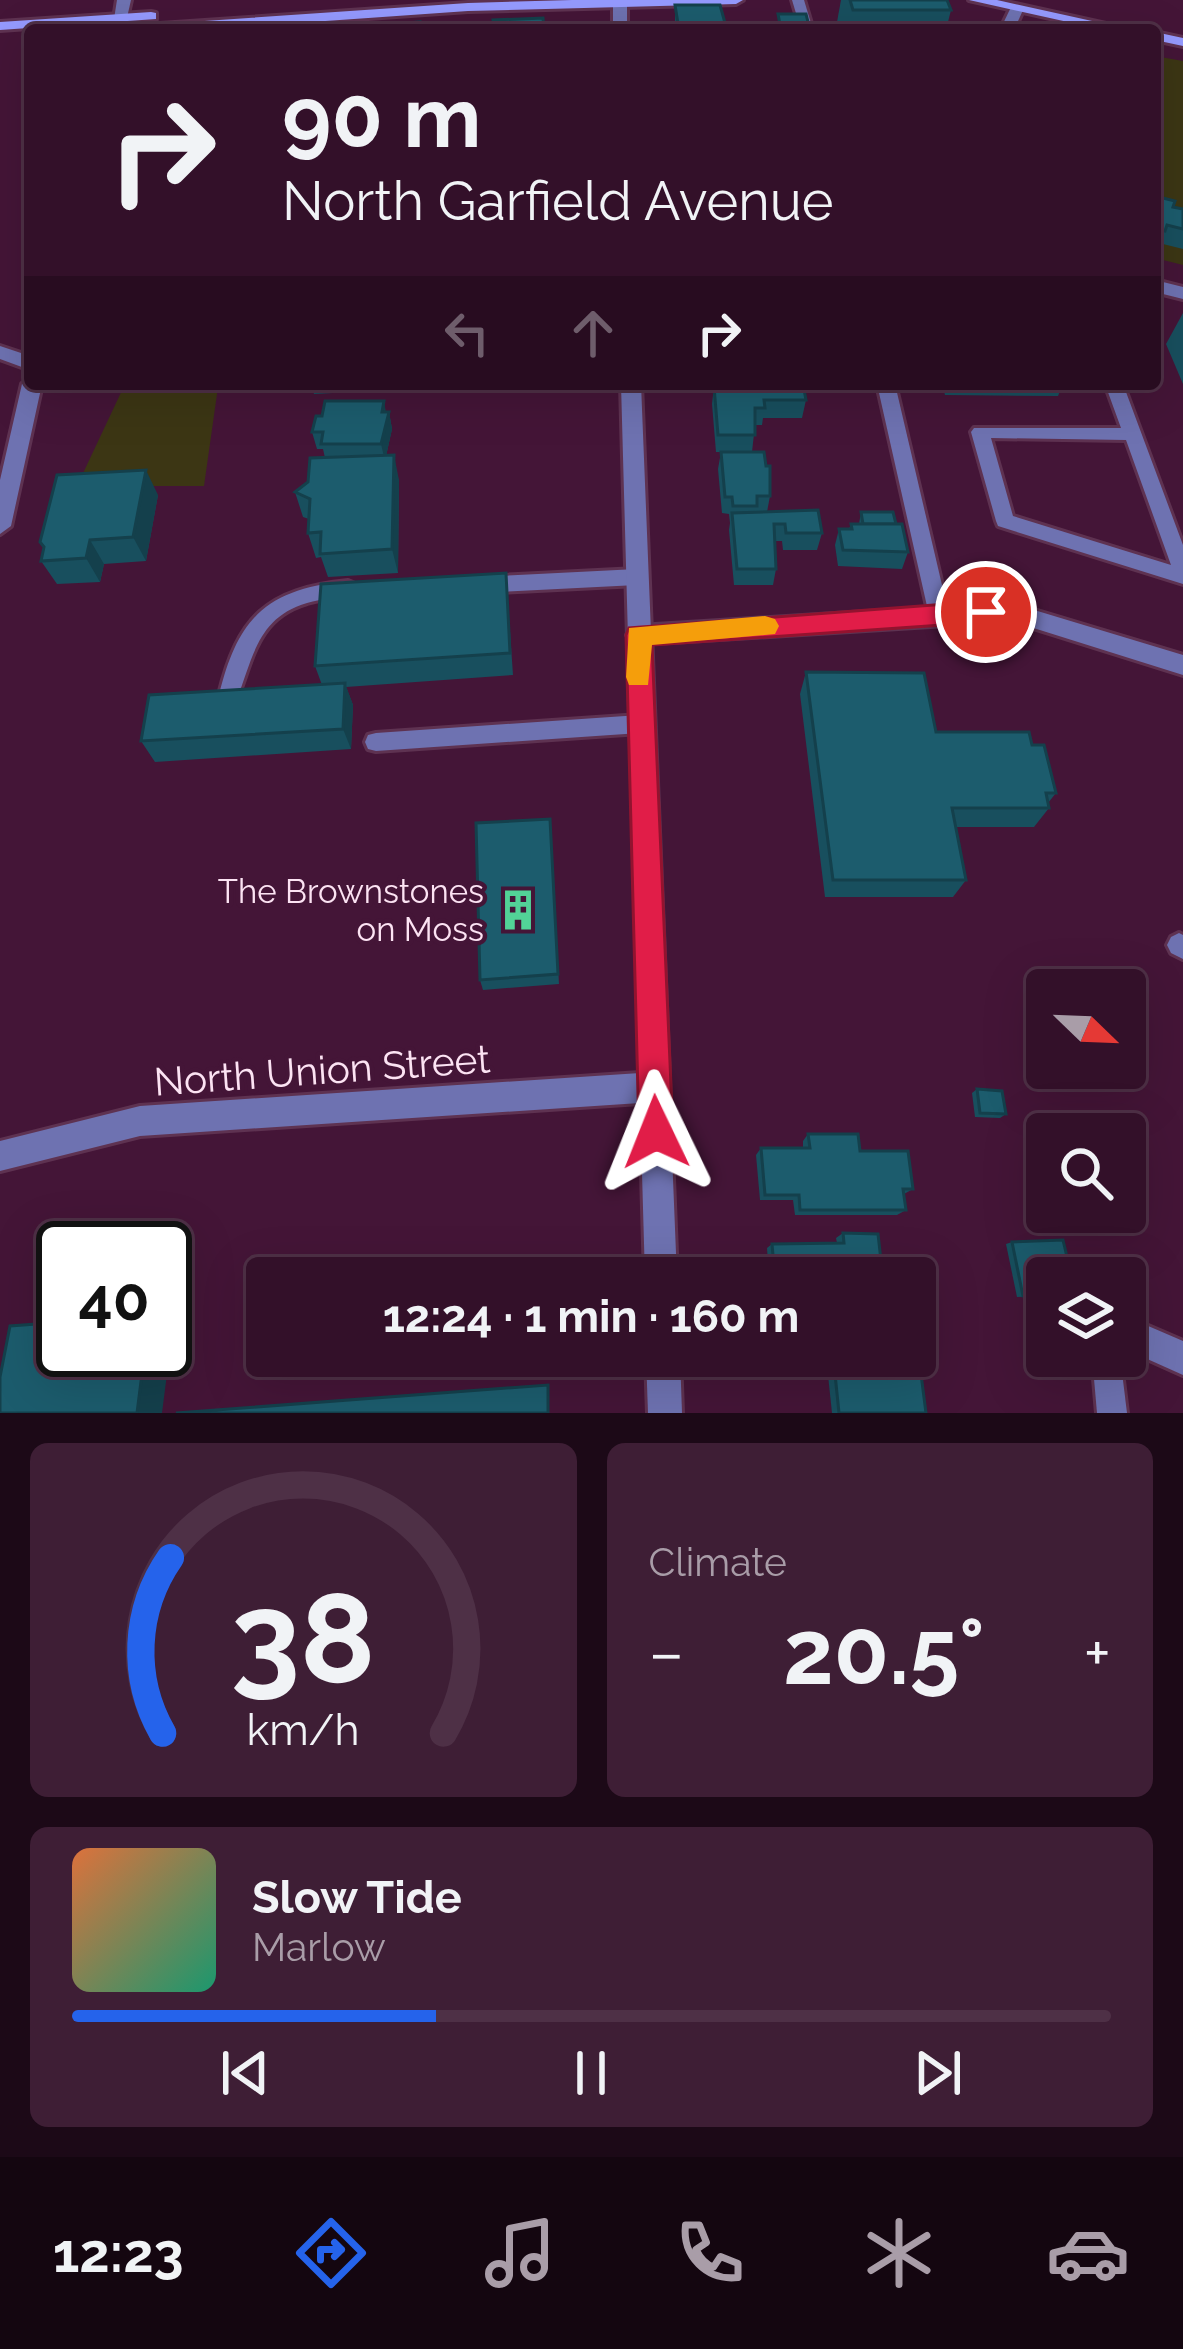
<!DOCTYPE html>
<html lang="en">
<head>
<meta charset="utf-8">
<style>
	body { margin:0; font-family:Raleway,sans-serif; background:#3e1e35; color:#f1f3f6; height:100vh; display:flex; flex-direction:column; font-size:45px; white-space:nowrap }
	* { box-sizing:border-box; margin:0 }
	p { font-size:39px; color:#a99da8 }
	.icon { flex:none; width:66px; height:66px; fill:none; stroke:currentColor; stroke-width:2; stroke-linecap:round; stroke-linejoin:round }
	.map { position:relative; height:1413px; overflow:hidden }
	.side { display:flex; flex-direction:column; gap:30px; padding:30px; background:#1c0917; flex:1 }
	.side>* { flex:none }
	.top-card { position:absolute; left:24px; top:24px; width:1137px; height:366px; border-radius:12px; box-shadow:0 12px 48px #0002,0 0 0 3px #4e3046; background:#331029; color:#f1f3f6; overflow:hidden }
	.needle { width:78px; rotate:113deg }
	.tools { position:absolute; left:1026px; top:969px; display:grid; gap:24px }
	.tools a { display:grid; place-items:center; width:120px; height:120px; border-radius:12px; background:#331029; box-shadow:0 12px 48px #0002,0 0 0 3px #4e3046; font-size:60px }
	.speed { position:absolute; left:36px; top:1221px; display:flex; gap:24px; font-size:60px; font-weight:700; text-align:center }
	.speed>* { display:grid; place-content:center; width:156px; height:156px; border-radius:50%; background:#331029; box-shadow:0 12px 48px #0002,0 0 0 3px #4e3046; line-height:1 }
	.speed .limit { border:6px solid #111; border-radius:18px; background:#fff; color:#111 }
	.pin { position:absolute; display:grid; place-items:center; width:102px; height:102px; color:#fff; margin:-51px; border:6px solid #fff; border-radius:50%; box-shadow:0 3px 12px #0007 }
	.me { position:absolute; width:132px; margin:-66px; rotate:358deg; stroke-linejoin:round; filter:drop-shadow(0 0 9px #0008) }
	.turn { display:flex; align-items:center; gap:42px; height:252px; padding:0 60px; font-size:54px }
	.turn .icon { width:156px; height:156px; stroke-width:2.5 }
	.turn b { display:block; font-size:84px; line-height:102px }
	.lanes { display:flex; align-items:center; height:114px; padding:0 60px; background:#0003; justify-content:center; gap:60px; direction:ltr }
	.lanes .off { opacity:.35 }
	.big { font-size:90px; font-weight:700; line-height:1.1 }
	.side .card { flex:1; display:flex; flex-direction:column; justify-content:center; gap:18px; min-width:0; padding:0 42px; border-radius:18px; background:#3e1e35 }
	.side .dial { align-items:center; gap:0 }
	.dial svg { height:312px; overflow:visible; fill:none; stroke:#4e3046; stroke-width:7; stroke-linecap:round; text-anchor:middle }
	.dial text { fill:#f1f3f6; stroke:none }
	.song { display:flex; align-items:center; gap:36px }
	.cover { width:144px; height:144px; border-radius:18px; background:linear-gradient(135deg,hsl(20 70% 55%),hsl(160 70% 35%)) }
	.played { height:12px; border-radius:6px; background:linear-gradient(90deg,#2563eb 35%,#4e3046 35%) }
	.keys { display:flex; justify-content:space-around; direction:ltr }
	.heat { display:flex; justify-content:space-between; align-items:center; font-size:66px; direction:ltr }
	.side .tiles { flex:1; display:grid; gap:30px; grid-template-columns:1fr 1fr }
	.card:last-child { grid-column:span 2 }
	.trip { position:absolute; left:246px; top:1257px; width:690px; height:120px; border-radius:12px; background:#331029; box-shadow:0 12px 48px #0002,0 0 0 3px #4e3046; font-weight:700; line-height:120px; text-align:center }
	.menu { display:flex; height:192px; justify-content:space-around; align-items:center; background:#140610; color:#a99da8 }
	.menu .icon { width:84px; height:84px }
	.menu .on { color:#2563eb }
	.menu b { font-size:54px; color:#f1f3f6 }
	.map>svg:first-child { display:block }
	.green { fill:#3c3614 }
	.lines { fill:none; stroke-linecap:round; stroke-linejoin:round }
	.service-casing { stroke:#5e3251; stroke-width:6 }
	.minor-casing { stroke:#5e3251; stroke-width:6 }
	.tertiary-casing { stroke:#5e3251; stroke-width:6 }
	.secondary-casing { stroke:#5e3251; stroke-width:6 }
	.service { fill:#6e72b1; fill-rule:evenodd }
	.minor { fill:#6e72b1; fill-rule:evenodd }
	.tertiary { fill:#6e72b1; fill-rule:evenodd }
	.secondary { fill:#959afe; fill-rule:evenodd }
	.wall { fill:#184f5e }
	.shaded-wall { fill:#14404c }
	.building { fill:#1c5c6d; stroke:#14404c; stroke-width:3 }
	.route { fill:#e11d48; stroke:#92132f; stroke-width:3 }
	.slow { fill:#f59e0b }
	.labels { text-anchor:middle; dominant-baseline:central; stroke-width:9; stroke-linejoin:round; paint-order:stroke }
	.poi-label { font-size:33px; fill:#fce3f3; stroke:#441537; text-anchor:end }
	.near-street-label { font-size:39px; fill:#fce3f3; stroke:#441537 }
</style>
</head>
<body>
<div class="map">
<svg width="1183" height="1413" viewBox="0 0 1183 1413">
	<rect width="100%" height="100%" fill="#441537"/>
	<g class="green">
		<polygon points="1155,56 1183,61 1183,265 1155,258"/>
		<polygon points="125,384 218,387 204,486 77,486"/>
	</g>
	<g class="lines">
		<g class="service-casing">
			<g id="service">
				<polygon points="792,0 804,0 813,30 801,30"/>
				<polygon points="877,384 895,384 949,615 939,623 929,615"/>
				<path d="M1105,384H1123L1183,545V584L998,526L996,521L971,432L974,428H1121ZM991,438L1126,440L1171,565L1013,516Z"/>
				<polygon points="637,569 647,577 637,585 481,593 471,585 481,577"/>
				<path d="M348,581L355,584L358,589L355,594C339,599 322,598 307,603C256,618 253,660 236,701H222L219,695C238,617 267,589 348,581Z"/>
				<polygon points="640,715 647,718 651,724 647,730 640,733 376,751 368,749 365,742 368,735 376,733"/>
				<polygon points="1179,933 1183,935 1183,959 1171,953 1167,945 1171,937"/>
				<polygon points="1092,1356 1120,1356 1127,1413 1097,1413"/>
			</g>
		</g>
		<g class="minor-casing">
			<g id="minor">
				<polygon points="117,0 131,0 126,22 114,19"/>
				<polygon points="1012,5 1024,8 1014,30 1000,30"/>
				<polygon points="1155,280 1183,287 1183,299 1155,292"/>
				<polygon points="1011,603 1183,655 1183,675 1011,621 639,644 631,642 627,635 631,628 639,626"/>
				<polygon points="1125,1316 1183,1341 1183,1375 1125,1349"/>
			</g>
		</g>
		<g class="tertiary-casing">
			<g id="tertiary">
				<rect x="613" y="0" width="14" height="30"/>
				<polygon points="0,346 30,356 30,370 0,359"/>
				<polygon points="30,378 30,384 42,384 11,526 0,534 0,480 22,384"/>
				<polygon points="621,384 641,384 677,1278 645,1278 640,1103 140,1136 0,1171 0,1141 140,1106 640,1073"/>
				<polygon points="646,1356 680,1356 682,1413 648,1413"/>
			</g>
		</g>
		<g class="secondary-casing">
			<g id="secondary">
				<polygon points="572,0 743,0 736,4 468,11 195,30 124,30 131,26 468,3"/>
				<polygon points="969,0 997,0 1133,30 1104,30"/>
				<polygon points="151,12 156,13 156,19 0,30 0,22"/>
				<polygon points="1155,32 1183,38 1183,46 1155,40"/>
			</g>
		</g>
		<use href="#service" class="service"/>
		<use href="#minor" class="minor"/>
		<use href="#tertiary" class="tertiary"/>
		<use href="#secondary" class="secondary"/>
	</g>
	<g class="wall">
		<polygon points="841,0 947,0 951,10 946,30 838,30 837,22"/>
		<polygon points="675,5 727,30 675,30"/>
		<polygon points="1155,196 1173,207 1183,209 1183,249 1159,243 1155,249"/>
		<polygon points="1183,313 1183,384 1166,344"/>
		<polygon points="311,384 389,384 389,390 314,394"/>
		<polygon points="726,384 803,384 806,400 802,418 763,418 762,425 755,425 752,452 770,496 767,512 822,533 817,550 783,550 782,541 775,541 776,569 773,585 734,585 729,530 730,523 729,514 722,513 718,469 721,452 716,452 712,404 714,386 726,386"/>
		<polygon points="942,384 1063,384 1058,396 945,395"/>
		<polygon points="386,412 389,412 392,429 386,456 399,480 398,573 328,577 321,557 316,558 308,533 309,519 303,517 295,492 308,482 325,458 323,449 317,449 312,432"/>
		<polygon points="158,495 146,561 104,564 100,582 57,584 41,561"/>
		<polygon points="861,512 896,524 908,552 902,569 838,566 835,545 839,529 849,529 851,524 859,524"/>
		<polygon points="506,573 513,675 346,687 353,705 351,749 155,762 141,741 322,685 315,666"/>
		<polygon points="806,672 936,732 1032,745 1056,793 1048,803 1049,808 1034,827 955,827 966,880 953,897 825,897 800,694"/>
		<polygon points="550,819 559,984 483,990 480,980"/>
		<polygon points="977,1089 1006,1114 1000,1118 975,1117 972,1093"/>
		<polygon points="808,1134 860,1151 913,1189 904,1194 906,1210 897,1215 795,1215 793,1200 760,1200 756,1155 761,1148 803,1148 803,1141"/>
		<polygon points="843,1233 883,1278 769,1278 767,1248 772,1244 837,1243 836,1238"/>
		<polygon points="1012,1242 1047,1278 1047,1296 1017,1297 1006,1244"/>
		<polygon points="921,1374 926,1413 832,1413 828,1375"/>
	</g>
	<g class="shaded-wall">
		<polygon points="384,401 387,418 389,412 392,429 385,461 381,444"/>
		<polygon points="394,455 399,480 398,573 392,549"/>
		<polygon points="146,470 158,495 146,561 133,537"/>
		<polygon points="90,540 104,564 100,582 86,558"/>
		<polygon points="345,683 353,705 351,749 343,729"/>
		<polygon points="165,1318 174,1319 162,1413 137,1413 145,1350 165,1350"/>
	</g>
	<g class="building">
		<polygon points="850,0 947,0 951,10 853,10"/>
		<polygon points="675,5 720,5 727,30 679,30"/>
		<polygon points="778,14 806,14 810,30 781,30"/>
		<polygon points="543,18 544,29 494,30 493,20"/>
		<polygon points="420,22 420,30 362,30 362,27"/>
		<polygon points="486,23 487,30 429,30 429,25"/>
		<polygon points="352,28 352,30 301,30"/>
		<polygon points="1155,196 1175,201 1173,207 1183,209 1183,229 1167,225 1165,231 1155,229"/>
		<polygon points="729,384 803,384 806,400 764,400 765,408 755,408 755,435 718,435 714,386 729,386"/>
		<polygon points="325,401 384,401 382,412 389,412 381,444 321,444 323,432 312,432 316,416 322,416"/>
		<polygon points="721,452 764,452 766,466 770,466 770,496 757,496 757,506 733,506 732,497 725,497"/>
		<polygon points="394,455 392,549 320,554 321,532 308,533 310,499 295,492 308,482 310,458"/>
		<polygon points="146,470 133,537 90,540 86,558 41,561 44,547 40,542 57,475"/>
		<polygon points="818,510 822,533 786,533 785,524 774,524 776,569 737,569 732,513"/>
		<polygon points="861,512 893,512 896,524 863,524"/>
		<polygon points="851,524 902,524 908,552 843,550 839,529 852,529"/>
		<polygon points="506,573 510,653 315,666 321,584"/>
		<polygon points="806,672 924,673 936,732 1029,732 1032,745 1044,745 1056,793 1046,793 1049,808 952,808 966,880 833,880"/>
		<polygon points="345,683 343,729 141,741 149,695"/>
		<polygon points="550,819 558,974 480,980 476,823"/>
		<polygon points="977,1089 1002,1091 1006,1114 980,1113"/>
		<polygon points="808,1134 858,1134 860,1151 908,1151 913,1189 903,1189 906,1210 800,1210 799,1195 765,1195 761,1148 810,1148"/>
		<polygon points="843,1233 878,1234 883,1278 775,1278 772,1244 844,1243"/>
		<polygon points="1063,1240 1072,1278 1047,1278 1047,1295 1023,1296 1012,1242"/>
		<polygon points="63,1322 63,1350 145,1350 137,1413 0,1413 0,1377 10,1326"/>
		<polygon points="835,1374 921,1374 926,1413 839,1413"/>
		<polygon points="548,1385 548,1413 176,1413"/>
	</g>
	<polygon class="route" points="986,601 999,612 986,622 652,645 673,1132 668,1144 656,1149 644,1144 639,1132 626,635 629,628"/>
	<polygon class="slow" points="765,616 775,619 779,626 775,634 652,645 648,685 629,685 626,677 629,628"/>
	<defs>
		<g id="building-bare" transform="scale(3.24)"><path d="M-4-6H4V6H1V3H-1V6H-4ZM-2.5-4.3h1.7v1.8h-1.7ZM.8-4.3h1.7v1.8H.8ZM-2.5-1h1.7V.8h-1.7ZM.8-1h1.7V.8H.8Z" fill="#52d397" stroke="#441537" stroke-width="2.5" paint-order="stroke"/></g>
	</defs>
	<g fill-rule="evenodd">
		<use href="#building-bare" x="518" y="910"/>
	</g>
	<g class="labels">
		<g class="poi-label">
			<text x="484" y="891">The Brownstones<tspan x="484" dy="38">on Moss</tspan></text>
		</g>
		<g class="near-street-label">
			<text transform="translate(322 1070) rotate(-4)">North Union Street</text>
		</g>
	</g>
</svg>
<div class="tools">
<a><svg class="needle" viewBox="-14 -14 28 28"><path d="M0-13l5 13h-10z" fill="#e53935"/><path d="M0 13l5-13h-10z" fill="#a99da8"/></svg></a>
<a><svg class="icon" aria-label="search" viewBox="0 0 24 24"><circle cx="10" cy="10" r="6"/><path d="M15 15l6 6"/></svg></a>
<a><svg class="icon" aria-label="layers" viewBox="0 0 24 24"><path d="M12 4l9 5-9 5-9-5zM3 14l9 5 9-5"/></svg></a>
</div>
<div class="speed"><div class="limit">40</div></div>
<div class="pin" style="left:986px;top:612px;background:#d93025"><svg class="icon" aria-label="arrive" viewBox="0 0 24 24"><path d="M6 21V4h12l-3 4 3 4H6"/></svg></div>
<svg class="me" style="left:656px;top:1132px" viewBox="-20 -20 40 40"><path d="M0-17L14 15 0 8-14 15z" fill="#e11d48" stroke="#fff" stroke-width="4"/></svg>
<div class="trip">12:24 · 1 min · 160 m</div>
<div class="top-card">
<div class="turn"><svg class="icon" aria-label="right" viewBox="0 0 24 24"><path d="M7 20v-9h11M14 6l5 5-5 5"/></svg><div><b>90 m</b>North Garfield Avenue</div></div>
<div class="lanes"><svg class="icon off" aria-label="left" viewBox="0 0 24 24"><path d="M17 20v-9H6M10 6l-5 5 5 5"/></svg><svg class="icon off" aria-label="ahead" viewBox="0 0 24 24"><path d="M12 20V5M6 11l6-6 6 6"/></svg><svg class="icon" aria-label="right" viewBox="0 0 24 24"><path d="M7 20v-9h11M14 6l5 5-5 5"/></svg></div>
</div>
</div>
<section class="side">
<div class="tiles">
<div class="card dial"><svg viewBox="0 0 100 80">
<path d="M14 69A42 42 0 1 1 86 69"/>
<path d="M14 69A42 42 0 0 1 16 24" stroke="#2563eb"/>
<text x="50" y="56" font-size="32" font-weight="700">38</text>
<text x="50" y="72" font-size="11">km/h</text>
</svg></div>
<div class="card"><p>Climate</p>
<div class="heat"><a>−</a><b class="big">20.5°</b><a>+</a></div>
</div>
<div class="card">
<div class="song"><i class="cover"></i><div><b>Slow Tide</b><p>Marlow</p></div></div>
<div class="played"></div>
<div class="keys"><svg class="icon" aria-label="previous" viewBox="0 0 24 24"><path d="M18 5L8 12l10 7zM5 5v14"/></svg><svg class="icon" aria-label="pause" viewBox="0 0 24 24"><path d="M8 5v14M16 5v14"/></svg><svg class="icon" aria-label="next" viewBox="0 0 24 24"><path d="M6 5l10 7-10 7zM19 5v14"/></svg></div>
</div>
</div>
</section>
<nav class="menu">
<b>12:23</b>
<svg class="icon on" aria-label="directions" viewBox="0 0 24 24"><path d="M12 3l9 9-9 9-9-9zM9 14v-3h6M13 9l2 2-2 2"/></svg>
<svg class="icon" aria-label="music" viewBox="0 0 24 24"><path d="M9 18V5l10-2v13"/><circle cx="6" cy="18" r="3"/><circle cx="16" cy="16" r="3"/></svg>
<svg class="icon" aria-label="phone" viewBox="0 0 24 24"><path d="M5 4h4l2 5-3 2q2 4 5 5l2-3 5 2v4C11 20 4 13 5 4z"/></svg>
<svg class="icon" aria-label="climate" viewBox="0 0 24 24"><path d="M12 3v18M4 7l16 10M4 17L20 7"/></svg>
<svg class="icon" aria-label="car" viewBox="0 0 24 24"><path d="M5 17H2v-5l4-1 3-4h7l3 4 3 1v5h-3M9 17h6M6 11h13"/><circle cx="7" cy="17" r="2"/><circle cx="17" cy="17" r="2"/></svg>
</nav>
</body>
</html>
